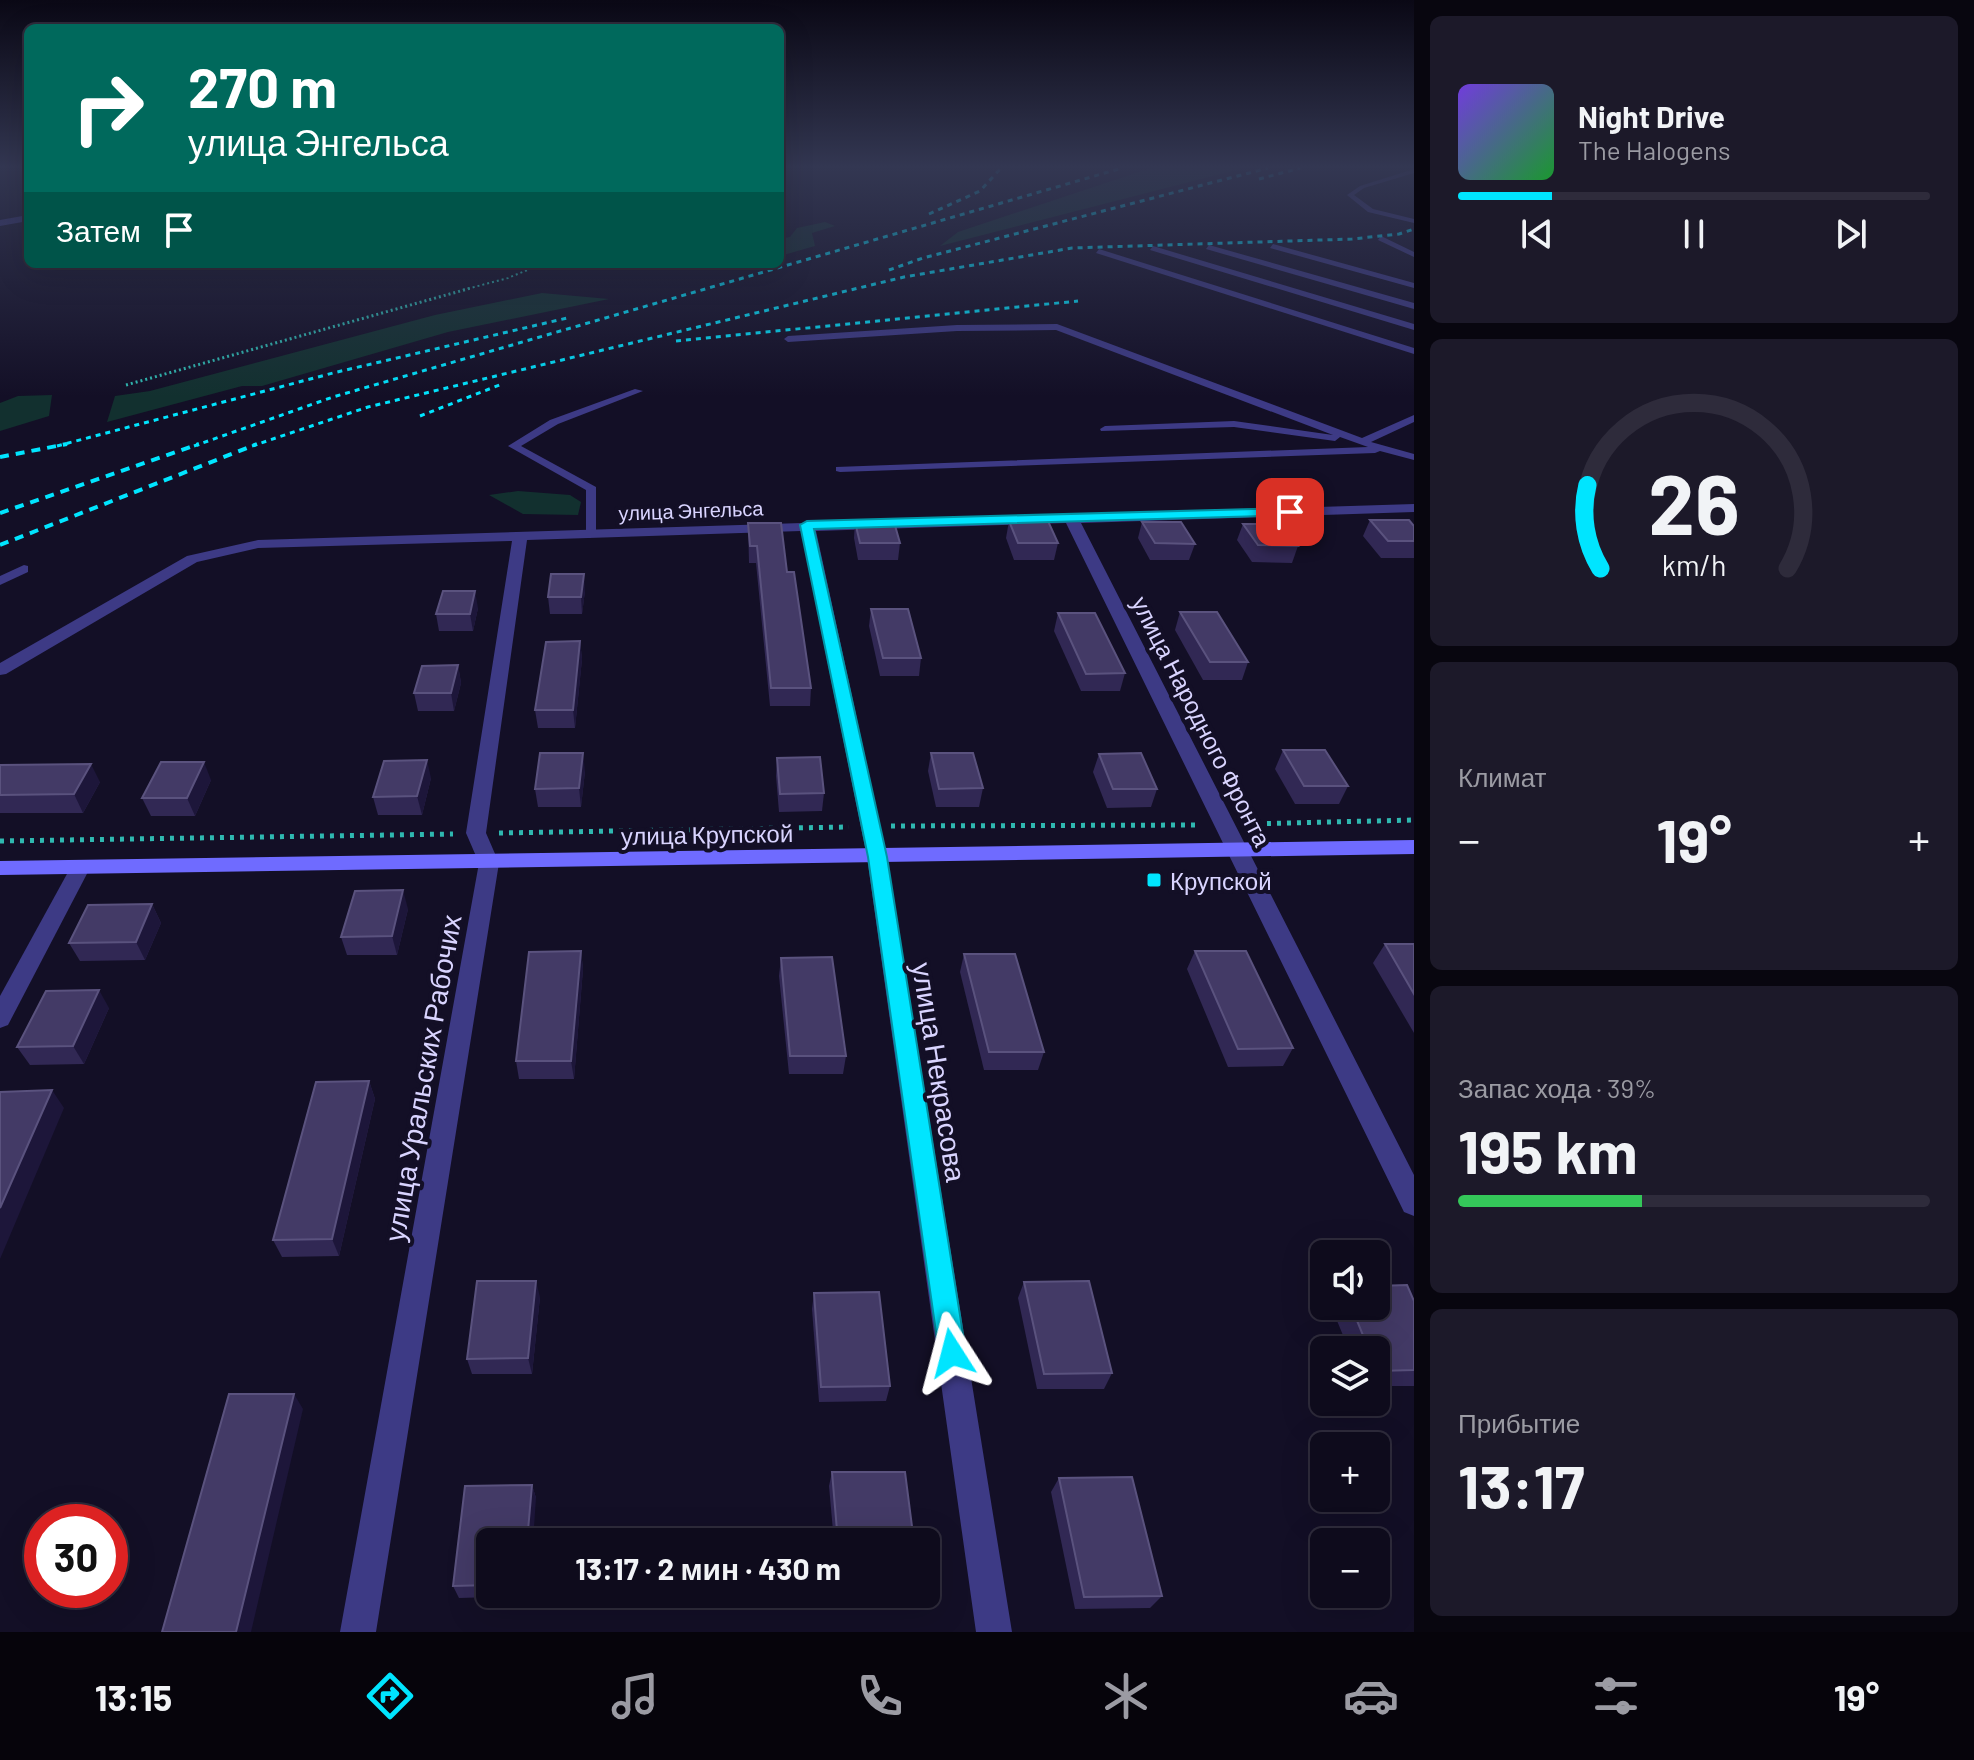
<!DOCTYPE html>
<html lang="ru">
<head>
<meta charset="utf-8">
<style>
	body { margin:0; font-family:Barlow,sans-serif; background:#1c1929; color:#f1f3f6; height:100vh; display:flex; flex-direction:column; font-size:30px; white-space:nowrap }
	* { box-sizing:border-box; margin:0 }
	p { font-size:26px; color:#9b9ba3 }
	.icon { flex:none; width:44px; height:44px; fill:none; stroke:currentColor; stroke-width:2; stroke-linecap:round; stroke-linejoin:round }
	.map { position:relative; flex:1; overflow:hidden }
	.side { display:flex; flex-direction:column; gap:16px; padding:16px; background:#08060f; width:560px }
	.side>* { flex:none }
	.top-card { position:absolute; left:24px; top:24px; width:760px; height:244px; border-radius:12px; box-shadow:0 8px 32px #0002,0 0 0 2px #2e2b3b; background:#00695c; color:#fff; overflow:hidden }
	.tools { position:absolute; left:1310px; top:1240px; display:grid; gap:16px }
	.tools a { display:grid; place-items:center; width:80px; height:80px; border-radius:12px; background:#0e0b1c; box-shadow:0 8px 32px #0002,0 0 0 2px #2e2b3b; font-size:40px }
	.speed { position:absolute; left:24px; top:1504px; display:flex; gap:16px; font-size:40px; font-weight:700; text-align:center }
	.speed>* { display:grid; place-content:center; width:104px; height:104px; border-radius:50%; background:#0e0b1c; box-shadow:0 8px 32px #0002,0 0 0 2px #2e2b3b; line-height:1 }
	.speed .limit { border:12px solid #d22; background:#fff; color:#111 }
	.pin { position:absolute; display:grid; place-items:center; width:68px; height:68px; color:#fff; margin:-34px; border-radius:16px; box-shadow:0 4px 12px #0006 }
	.me { position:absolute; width:88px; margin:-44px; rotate:351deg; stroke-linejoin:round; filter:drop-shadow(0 0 6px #0008) }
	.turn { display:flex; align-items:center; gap:28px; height:168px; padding:0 32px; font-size:36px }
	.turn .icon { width:104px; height:104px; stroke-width:2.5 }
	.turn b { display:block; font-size:56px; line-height:68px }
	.then { display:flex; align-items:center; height:76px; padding:0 32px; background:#0003; gap:16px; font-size:30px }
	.big { font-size:60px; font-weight:700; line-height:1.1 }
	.side .tile { flex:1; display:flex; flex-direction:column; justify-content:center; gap:12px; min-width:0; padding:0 28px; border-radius:12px; background:#1c1929 }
	.side .dial { align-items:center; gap:0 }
	.dial svg { height:208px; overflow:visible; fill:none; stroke:#2e2b3b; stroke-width:7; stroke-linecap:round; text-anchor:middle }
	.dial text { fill:#f1f3f6; stroke:none }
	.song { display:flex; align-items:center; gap:24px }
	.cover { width:96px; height:96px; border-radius:12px; background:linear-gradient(135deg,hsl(260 70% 55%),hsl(130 70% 35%)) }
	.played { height:8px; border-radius:4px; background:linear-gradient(90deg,#00e5ff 20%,#2e2b3b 20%) }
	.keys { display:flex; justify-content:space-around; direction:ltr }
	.heat { display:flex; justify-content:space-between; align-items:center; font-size:44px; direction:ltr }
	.charge { height:12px; border-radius:6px; background:linear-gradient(90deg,#34c759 39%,#2e2b3b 0) }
	.trip { position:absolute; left:476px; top:1528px; width:464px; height:80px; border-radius:12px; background:#0e0b1c; box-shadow:0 8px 32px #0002,0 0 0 2px #2e2b3b; font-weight:700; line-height:80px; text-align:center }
	.tabs { display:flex; height:128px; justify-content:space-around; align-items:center; background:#06040b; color:#9b9ba3 }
	.tabs .icon { width:56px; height:56px }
	.tabs .active { color:#00e5ff }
	.tabs b { font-size:36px; color:#f1f3f6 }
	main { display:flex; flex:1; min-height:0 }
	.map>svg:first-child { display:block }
	.green { fill:#12302f }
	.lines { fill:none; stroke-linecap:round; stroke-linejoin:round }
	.path-far2 { stroke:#2fb8b0; stroke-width:2; stroke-dasharray:2 3; stroke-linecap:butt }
	.path-far1 { stroke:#2fb8b0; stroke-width:3; stroke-dasharray:2 3; stroke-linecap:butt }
	.path { stroke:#2fb8b0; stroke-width:5; stroke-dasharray:4 6; stroke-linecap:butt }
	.lane { fill:#3d3a85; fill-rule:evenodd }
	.street { fill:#3d3a85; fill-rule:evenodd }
	.secondary { fill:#6f6bff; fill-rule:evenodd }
	.rail-far1 { stroke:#00e5ff; stroke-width:3; stroke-dasharray:5 5; stroke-linecap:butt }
	.rail { stroke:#00e5ff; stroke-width:4; stroke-dasharray:9 7; stroke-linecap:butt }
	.wall { fill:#312854 }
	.shaded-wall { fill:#1d163a }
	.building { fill:#433a66; stroke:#5a527e; stroke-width:2 }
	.route { fill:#00e5ff; stroke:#0095a6; stroke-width:2 }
	.poi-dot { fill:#00e5ff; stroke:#130f26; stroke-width:3 }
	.labels { text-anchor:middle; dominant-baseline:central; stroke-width:8; stroke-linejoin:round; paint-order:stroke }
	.far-street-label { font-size:20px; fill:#d9d4ff; stroke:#130f26 }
	.street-label { font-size:24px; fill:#d9d4ff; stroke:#130f26 }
	.poi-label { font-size:24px; fill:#d9d4ff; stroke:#130f26; text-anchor:start }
	.near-street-label { font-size:28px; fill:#d9d4ff; stroke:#130f26 }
</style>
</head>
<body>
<main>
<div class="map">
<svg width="1414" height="1632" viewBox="0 0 1414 1632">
	<rect width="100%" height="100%" fill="#130f26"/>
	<g class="green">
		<polygon points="1151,168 1244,168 940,246 958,232"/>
		<polygon points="825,222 835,226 812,233 815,246 780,256 780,239 790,237 797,228"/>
		<polygon points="542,293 609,299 448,332 262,386 242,386 107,422 115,396 150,391 435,315"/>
		<polygon points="52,395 49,416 0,431 0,403 18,396"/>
		<polygon points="518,491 570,495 581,502 578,515 523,514 489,495"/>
	</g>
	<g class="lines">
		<polyline class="path-far2" points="463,290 508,278 542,264"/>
		<polyline class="path-far1" points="126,385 471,288"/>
		<g class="path">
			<polyline points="1247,824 1414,820"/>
			<polyline points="891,826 1201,825"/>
			<polyline points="499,833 849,827"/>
			<polyline points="0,841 453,834"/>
		</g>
		<g class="lane">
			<polygon points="1414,169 1414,173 1364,188 1354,195 1373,209 1414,219 1414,223 1368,212 1347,195 1360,186"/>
			<polygon points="1381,236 1414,252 1414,257 1378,240"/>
			<polygon points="1273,244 1414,283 1414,288 1270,248"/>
			<polygon points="1209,245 1414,303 1414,309 1206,249"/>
			<polygon points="1153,246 1414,324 1414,330 1150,250"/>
			<polygon points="1099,249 1414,348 1414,354 1096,253"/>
			<polygon points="1057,324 1362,438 1414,415 1414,422 1371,442 1414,454 1414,460 1380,451 1375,453 840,472 836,471 836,467 1368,447 1340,437 1335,441 1234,427 1101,431 1100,429 1105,426 1234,421 1333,435 1056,330 957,331 788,342 784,339 788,336 957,325"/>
			<polygon points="635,389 643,391 558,424 521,446 596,487 596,534 590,538 586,537 586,490 508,446 550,420"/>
			<polygon points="24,565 28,566 28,572 0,585 0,576"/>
		</g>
		<g class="street">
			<polygon points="28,215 28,221 0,226 0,220"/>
			<polygon points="1414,504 1414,512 1081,523 1414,1175 1414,1216 1404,1212 1066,523 816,531 887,857 1012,1632 976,1632 867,857 801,531 527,540 486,833 499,863 376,1632 340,1632 479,863 466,833 512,541 258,548 197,562 6,674 0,675 0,663 187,556 258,540"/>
			<polygon points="80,861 87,863 90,868 8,1025 0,1028 0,996 73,863"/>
		</g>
		<polygon class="secondary" points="1414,840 1414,854 0,875 0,861"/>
		<g class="rail-far1">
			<polyline points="1259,179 1300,168"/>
			<polyline points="929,214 980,191 1001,168"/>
			<polyline points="889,270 923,258 1268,168"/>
			<polyline points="676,341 1078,301"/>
			<polyline points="420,416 502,384"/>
			<polyline points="57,446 333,373 567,318"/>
			<polyline points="194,446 333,397 1122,168"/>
			<polyline points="252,446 368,407 904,277 1072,248 1352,239 1399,234 1414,229"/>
		</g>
		<g class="rail">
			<polyline points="0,457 67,444"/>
			<polyline points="0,513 199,444"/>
			<polyline points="0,545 257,444"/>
		</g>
	</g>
	<g class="wall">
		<polygon points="1370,520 1414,526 1414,558 1381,558 1363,536"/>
		<polygon points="1009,521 1058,543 1054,560 1014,560 1006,538"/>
		<polygon points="855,522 900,543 898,560 858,560 854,538"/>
		<polygon points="1142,522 1195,544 1189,560 1150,560 1138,538"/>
		<polygon points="748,523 787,572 811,688 810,706 770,706 756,563 749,563"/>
		<polygon points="1243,524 1298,546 1292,563 1252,562 1237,540"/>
		<polygon points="585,591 582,614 550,614 548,597"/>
		<polygon points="478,608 473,631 439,631 436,614"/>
		<polygon points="871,609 921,658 919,676 880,676 869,626"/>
		<polygon points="1180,612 1248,662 1242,680 1203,680 1175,630"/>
		<polygon points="1058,613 1125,673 1120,691 1081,691 1054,631"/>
		<polygon points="580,641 582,659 575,728 538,728 535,710"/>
		<polygon points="458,665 461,683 454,711 418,711 414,693"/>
		<polygon points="1283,750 1348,786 1339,804 1295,804 1275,769"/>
		<polygon points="931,753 983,788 979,807 936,807 928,771"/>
		<polygon points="1099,754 1157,789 1151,807 1107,808 1093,772"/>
		<polygon points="777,758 824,793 822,811 779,812 776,776"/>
		<polygon points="0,765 100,782 83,813 0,813"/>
		<polygon points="585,771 581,807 538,807 535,789"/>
		<polygon points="431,778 422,815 378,815 373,797"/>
		<polygon points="211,780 195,816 151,816 142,798"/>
		<polygon points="152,904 161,923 145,960 80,961 69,943"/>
		<polygon points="408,909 397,955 347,955 341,937"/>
		<polygon points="1385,944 1414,944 1414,1033 1373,963"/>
		<polygon points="581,951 583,969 574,1079 519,1079 516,1061"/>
		<polygon points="1195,951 1293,1048 1283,1066 1228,1067 1187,969"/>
		<polygon points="964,954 1044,1052 1038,1070 984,1070 960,972"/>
		<polygon points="781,958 846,1056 843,1074 789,1074 779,976"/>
		<polygon points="109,1008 84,1064 30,1065 17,1047"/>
		<polygon points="369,1081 375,1099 339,1256 282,1257 273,1240"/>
		<polygon points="1024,1282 1112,1373 1104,1389 1037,1389 1018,1298"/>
		<polygon points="814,1293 890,1386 886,1401 819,1402 812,1309"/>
		<polygon points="540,1297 532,1374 472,1374 467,1359"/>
		<polygon points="1414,1301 1414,1386 1376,1386 1376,1350 1349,1350 1331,1306 1376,1306"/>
		<polygon points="832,1472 914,1542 834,1542 829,1486"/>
		<polygon points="1059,1478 1162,1596 1150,1608 1075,1609 1051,1492"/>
		<polygon points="532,1485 536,1498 490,1542 490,1594 528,1594 528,1596 459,1598 453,1586"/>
		<polygon points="838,1594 917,1594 914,1601 838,1602"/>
	</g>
	<g class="shaded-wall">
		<polygon points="584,574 585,591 582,614 581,597"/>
		<polygon points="475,591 478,608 473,631 470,614"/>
		<polygon points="580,641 582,659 575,728 573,710"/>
		<polygon points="458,665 461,683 454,711 451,693"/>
		<polygon points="583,753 585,771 581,807 579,788"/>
		<polygon points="427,760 431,778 422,815 417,796"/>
		<polygon points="204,762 211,780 195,816 187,798"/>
		<polygon points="91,764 100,782 83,813 74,794"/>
		<polygon points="403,890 408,909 397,955 392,936"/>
		<polygon points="152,904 161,923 145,960 136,942"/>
		<polygon points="581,951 583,969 574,1079 571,1061"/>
		<polygon points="99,990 109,1008 84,1064 73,1046"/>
		<polygon points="369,1081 375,1099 339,1256 332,1239"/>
		<polygon points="52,1090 64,1108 0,1259 0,1208"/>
		<polygon points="536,1281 540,1297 532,1374 528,1358"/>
		<polygon points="294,1394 303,1409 251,1632 236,1632"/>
		<polygon points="532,1485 536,1498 533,1542 527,1542"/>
	</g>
	<g class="building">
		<polygon points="1370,520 1409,520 1414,526 1414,541 1388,541"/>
		<polygon points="1009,521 1048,521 1058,543 1018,543"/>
		<polygon points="855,522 894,522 900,543 860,543"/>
		<polygon points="1142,522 1181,522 1195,544 1155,543"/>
		<polygon points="748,523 781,523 787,572 794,572 811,688 771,688 757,546 750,546"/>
		<polygon points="1243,524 1282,524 1298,546 1258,545"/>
		<polygon points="551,574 584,574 581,597 548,597"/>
		<polygon points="443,591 475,591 470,614 436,614"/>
		<polygon points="871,609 908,609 921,658 883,658"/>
		<polygon points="1180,612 1217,612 1248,662 1210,662"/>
		<polygon points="1058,613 1095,613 1125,673 1086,674"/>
		<polygon points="580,641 573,710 535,710 546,642"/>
		<polygon points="458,665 451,693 414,693 422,666"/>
		<polygon points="1283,750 1325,750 1348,786 1304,786"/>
		<polygon points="540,753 583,753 579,788 535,789"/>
		<polygon points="931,753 973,753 983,788 939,789"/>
		<polygon points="1141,753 1157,789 1113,789 1099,754"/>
		<polygon points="820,757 824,793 780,794 777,758"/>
		<polygon points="427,760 417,796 373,797 384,761"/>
		<polygon points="161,762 204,762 187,798 142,798"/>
		<polygon points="91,764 74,794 0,795 0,765"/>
		<polygon points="403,890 392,936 341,937 355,891"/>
		<polygon points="152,904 136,942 69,943 88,905"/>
		<polygon points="1385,944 1414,944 1414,994"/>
		<polygon points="581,951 571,1061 516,1061 529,952"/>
		<polygon points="1195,951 1246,951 1293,1048 1238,1049"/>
		<polygon points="964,954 1015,954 1044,1052 989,1052"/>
		<polygon points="832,957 846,1056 790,1056 781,958"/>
		<polygon points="99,990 73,1046 17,1047 46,991"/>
		<polygon points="369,1081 332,1239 273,1240 316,1082"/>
		<polygon points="52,1090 0,1208 0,1092"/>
		<polygon points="477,1281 536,1281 528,1358 467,1359"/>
		<polygon points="1089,1281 1112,1373 1044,1374 1024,1282"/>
		<polygon points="1407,1285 1414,1301 1414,1370 1378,1371 1376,1366 1376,1350 1369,1350 1351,1306 1376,1306 1376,1286"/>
		<polygon points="879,1292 890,1386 821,1387 814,1293"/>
		<polygon points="229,1394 294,1394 236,1632 162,1632"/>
		<polygon points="832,1472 905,1472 914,1542 838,1542"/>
		<polygon points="1132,1477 1162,1596 1084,1597 1059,1478"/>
		<polygon points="532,1485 527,1542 490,1542 490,1585 453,1586 465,1486"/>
	</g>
	<linearGradient id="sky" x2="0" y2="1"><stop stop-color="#0a0815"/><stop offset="0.42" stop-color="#333752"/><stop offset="1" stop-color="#333752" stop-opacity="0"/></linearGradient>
	<rect width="1414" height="397" fill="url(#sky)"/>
	<polygon class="route" points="1290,508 1296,512 1294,515 814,529 887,857 966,1353 962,1363 952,1367 943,1363 939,1353 868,857 800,525 807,521"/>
	<rect class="poi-dot" x="1146" y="872" width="16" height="16" rx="4"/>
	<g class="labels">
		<g class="far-street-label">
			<text transform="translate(691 510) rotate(-2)">улица Энгельса</text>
		</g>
		<g class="street-label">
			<text transform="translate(1202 721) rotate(63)">улица Народного Фронта</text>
			<text transform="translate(707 834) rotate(-1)">улица Крупской</text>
		</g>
		<g class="poi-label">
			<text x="1170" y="880">Крупской</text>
		</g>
		<g class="near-street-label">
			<text transform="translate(940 1072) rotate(81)">улица Некрасова</text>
			<text transform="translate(422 1078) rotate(-80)">улица Уральских Рабочих</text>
		</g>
	</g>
</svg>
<div class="tools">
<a><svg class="icon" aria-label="sound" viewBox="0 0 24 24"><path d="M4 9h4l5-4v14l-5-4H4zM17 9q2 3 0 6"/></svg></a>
<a><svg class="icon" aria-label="layers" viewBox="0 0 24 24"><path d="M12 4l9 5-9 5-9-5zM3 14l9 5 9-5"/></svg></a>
<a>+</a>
<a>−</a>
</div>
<div class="speed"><div class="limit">30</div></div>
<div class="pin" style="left:1290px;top:512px;background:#d93025"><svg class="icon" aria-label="arrive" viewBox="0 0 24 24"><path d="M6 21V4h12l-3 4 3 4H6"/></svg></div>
<svg class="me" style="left:952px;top:1353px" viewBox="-20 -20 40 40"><path d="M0-17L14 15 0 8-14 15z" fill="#00e5ff" stroke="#fff" stroke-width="4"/></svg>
<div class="trip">13:17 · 2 мин · 430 m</div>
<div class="top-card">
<div class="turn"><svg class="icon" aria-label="right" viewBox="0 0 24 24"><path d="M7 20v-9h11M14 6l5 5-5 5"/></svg><div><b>270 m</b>улица Энгельса</div></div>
<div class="then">Затем<svg class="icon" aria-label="arrive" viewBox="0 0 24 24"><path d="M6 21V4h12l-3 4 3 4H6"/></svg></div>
</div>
</div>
<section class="side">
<div class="tile">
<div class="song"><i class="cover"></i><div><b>Night Drive</b><p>The Halogens</p></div></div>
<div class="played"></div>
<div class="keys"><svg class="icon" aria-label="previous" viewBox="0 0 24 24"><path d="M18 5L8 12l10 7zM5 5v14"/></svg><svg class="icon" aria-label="pause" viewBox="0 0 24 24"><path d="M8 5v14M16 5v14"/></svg><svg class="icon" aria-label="next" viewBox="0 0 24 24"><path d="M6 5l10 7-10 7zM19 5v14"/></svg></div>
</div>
<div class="tile dial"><svg viewBox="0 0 100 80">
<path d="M14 69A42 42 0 1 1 86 69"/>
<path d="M14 69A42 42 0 0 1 9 37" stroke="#00e5ff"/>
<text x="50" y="56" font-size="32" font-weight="700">26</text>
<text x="50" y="72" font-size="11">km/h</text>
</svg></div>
<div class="tile"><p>Климат</p>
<div class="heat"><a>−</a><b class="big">19°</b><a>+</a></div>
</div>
<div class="tile"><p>Запас хода · 39%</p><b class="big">195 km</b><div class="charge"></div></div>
<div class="tile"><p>Прибытие</p><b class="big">13:17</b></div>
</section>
</main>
<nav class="tabs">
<b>13:15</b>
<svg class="icon active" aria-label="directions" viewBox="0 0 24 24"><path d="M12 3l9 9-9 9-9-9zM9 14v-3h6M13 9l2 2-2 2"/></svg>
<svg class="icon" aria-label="music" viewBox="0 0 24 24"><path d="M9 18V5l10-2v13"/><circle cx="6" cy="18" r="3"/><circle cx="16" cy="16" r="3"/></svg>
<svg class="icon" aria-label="phone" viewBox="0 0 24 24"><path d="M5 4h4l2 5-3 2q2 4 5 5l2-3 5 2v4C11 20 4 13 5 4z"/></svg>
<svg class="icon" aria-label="climate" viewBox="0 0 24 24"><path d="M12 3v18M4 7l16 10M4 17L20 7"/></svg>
<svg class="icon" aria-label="car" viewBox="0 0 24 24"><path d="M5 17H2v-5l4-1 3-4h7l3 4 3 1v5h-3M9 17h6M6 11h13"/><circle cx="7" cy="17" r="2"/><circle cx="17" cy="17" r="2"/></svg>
<svg class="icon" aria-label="filters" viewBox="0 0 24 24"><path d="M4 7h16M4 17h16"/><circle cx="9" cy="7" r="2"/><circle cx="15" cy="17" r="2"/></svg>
<b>19°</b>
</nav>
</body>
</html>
